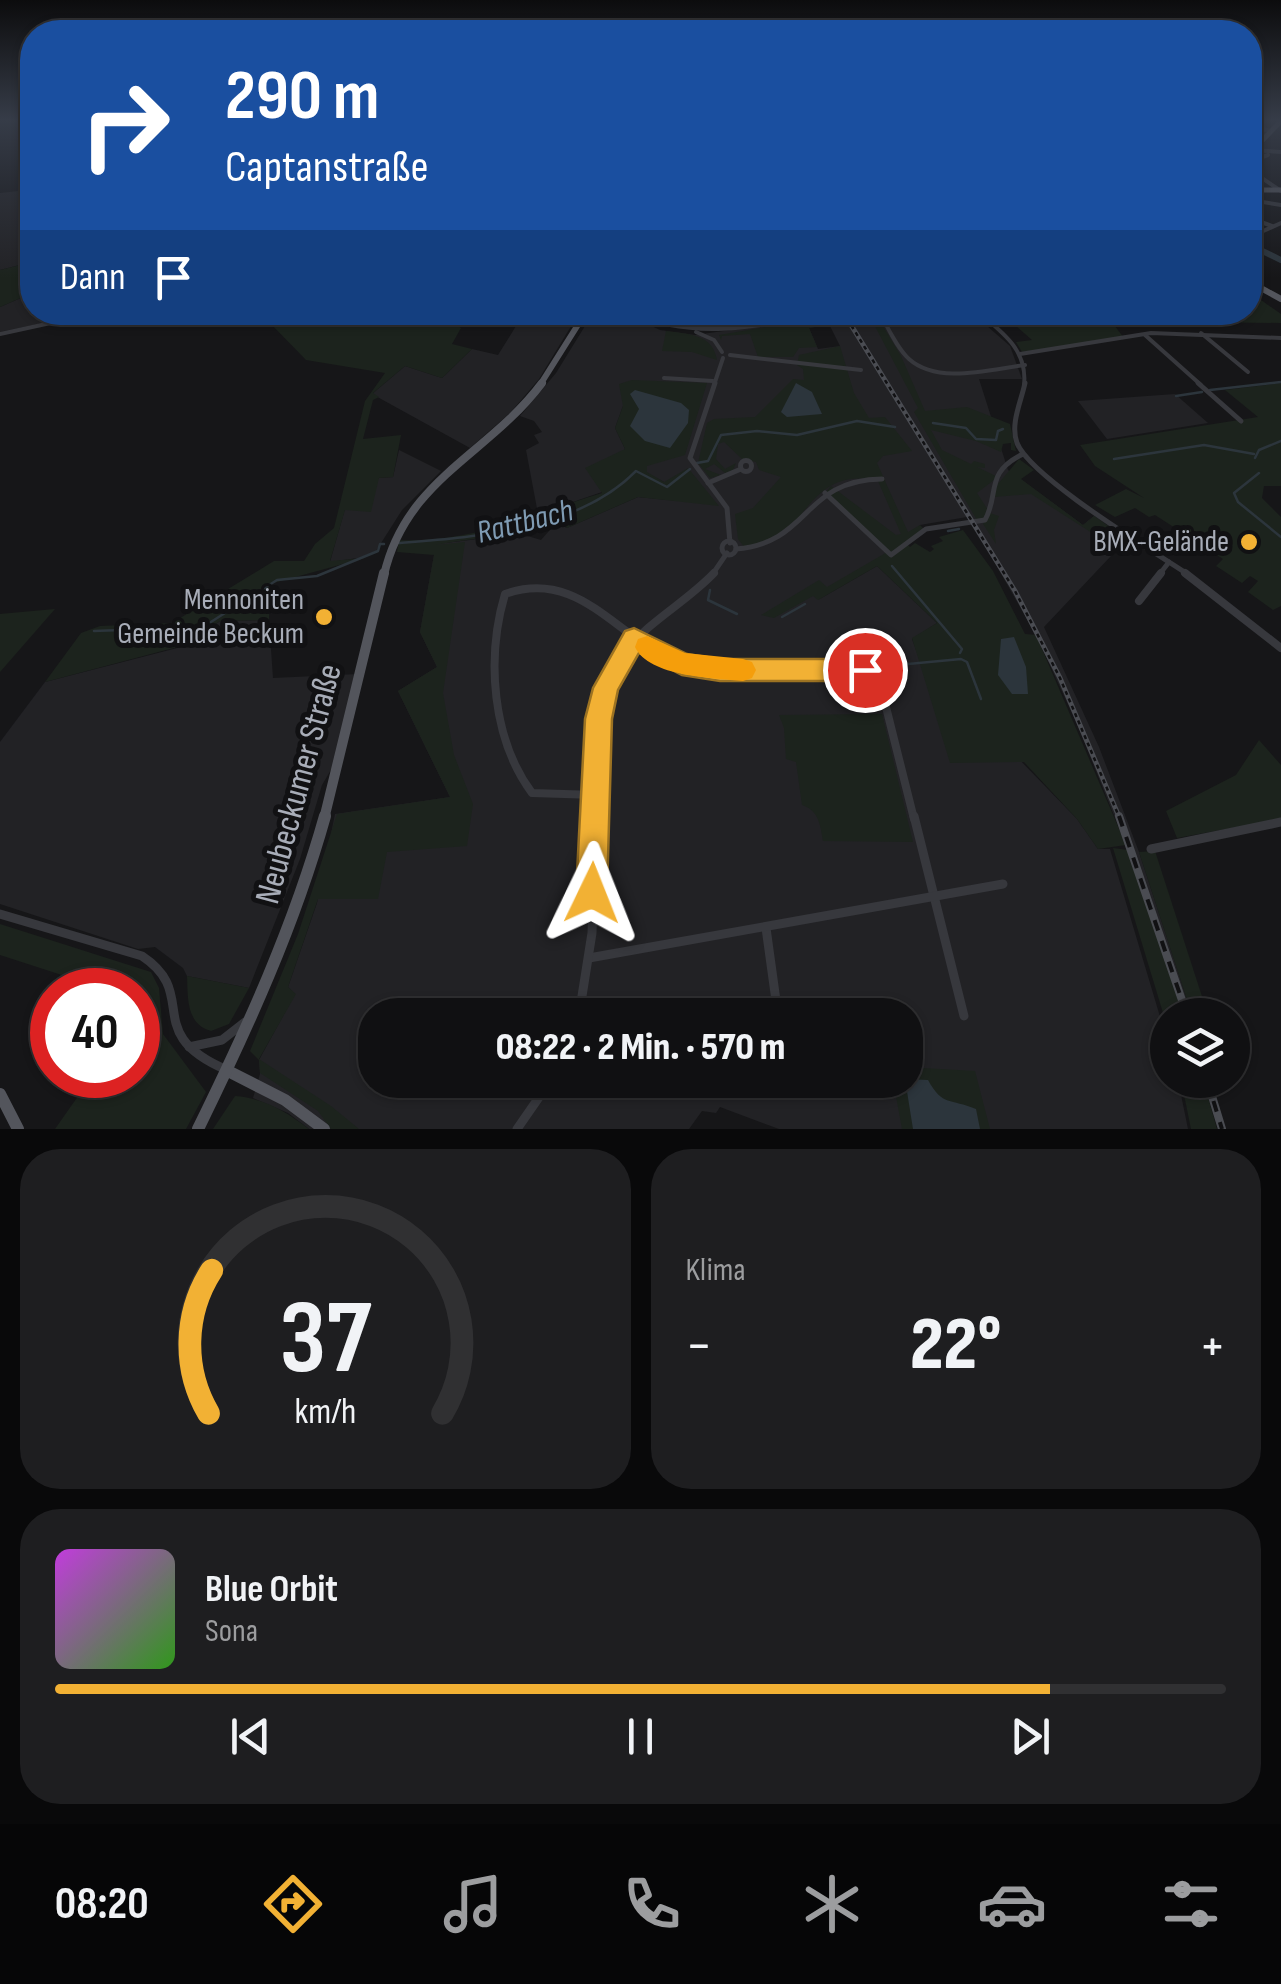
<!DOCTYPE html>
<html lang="de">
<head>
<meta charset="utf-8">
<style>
	body { margin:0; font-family:"Sofia Sans Condensed",sans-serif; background:#1e1e20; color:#f1f3f6; height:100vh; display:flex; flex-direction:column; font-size:38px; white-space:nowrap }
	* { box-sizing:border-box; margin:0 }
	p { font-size:32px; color:#9c9d9f }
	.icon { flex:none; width:55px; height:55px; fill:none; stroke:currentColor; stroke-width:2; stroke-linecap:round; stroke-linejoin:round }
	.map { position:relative; height:1129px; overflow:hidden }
	.panel { display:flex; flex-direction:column; gap:20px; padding:20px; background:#09090a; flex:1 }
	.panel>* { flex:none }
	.guide { position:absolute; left:20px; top:20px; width:1242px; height:305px; border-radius:40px; box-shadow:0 2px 8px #0004,0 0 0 2px #303032; background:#1a4fa0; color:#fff; overflow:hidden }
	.controls { position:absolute; left:1150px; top:998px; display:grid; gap:20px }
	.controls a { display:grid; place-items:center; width:100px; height:100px; border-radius:50%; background:#101012; box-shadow:0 2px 8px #0004,0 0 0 2px #303032; font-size:50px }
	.speed { position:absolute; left:30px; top:968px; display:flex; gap:20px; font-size:50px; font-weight:700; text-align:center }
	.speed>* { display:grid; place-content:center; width:130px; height:130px; border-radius:50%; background:#101012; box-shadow:0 2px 8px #0004,0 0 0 2px #303032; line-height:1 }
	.speed .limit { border:15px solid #d22; background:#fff; color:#111 }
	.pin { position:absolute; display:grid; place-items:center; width:85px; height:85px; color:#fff; margin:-42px; border:5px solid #fff; border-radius:50%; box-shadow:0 2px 10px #0007 }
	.me { position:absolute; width:110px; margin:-55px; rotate:2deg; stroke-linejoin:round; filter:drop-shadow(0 0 8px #0008) }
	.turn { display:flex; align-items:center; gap:35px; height:210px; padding:0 40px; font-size:45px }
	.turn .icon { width:130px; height:130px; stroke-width:2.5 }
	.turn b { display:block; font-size:70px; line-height:85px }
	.then { display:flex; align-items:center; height:95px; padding:0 40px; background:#0003; gap:20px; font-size:38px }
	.big { font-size:75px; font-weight:800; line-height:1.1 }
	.panel .card { flex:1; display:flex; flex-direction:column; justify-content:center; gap:15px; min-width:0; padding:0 35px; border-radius:40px; background:#1e1e20 }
	.panel .dial { align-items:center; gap:0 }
	.dial svg { height:260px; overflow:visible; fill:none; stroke:#303032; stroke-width:7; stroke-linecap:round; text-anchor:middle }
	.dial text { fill:#f1f3f6; stroke:none }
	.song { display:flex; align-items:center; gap:30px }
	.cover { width:120px; height:120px; border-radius:15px; background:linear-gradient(135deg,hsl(290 70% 55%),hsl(110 70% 35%)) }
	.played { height:10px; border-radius:5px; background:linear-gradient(90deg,#f2b134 85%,#303032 85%) }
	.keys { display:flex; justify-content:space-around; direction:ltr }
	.heat { display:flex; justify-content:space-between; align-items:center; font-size:55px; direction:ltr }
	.panel .tiles { flex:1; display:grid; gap:20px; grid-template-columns:1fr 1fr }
	.card:last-child { grid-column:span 2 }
	.trip { position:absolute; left:358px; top:998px; width:565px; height:100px; border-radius:40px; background:#101012; box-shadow:0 2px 8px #0004,0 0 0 2px #303032; font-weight:800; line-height:100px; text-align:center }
	.menu { display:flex; height:160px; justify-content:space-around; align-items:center; background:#060607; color:#9c9d9f }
	.menu .icon { width:70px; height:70px }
	.menu .selected { color:#f2b134 }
	.menu b { font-size:45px; color:#f1f3f6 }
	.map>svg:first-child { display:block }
	.built { fill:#222225; fill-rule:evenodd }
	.green { fill:#1c231d }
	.water { fill:#2c353c }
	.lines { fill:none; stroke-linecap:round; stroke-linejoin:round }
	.stream { stroke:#2c353c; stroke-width:2.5 }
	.river { stroke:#2c353c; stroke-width:6 }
	.minor-far3 { stroke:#37383d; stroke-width:4 }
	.minor-far2 { stroke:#37383d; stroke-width:5 }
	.minor-far1 { stroke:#37383d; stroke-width:8 }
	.minor { stroke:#37383d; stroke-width:9 }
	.major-far4 { stroke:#53555c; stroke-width:5 }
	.major-far3 { stroke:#53555c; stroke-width:6 }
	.major-far2 { stroke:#53555c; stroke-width:8 }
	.major-far1 { stroke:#53555c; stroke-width:10 }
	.major { stroke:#53555c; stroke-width:12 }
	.rail-far1-casing { stroke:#4a4c52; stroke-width:5 }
	.rail-casing { stroke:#4a4c52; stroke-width:8 }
	.rail-far1 { stroke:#111113; stroke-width:2.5; stroke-dasharray:4; stroke-linecap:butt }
	.rail { stroke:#111113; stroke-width:4; stroke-dasharray:11; stroke-linecap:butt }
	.route { fill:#f2b134; stroke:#9d7322; stroke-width:2.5 }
	.slow { fill:#f59e0b }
	.poi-dot { fill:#f2b134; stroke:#111113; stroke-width:4 }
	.labels { text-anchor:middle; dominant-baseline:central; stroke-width:10; stroke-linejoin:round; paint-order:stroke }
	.poi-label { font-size:30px; fill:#a8adb8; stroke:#111113; text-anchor:end }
	.water-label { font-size:32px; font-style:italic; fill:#7f9bb3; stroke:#111113 }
	.near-street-label { font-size:35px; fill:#a8adb8; stroke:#111113 }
</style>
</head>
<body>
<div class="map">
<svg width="1281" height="1129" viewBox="0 0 1281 1129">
	<rect width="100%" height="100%" fill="#161618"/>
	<g class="built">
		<polygon points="32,182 32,262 0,270 0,193 18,191"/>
		<polygon points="32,293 32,312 90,313 0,332 0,307"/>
		<path d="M593,313H624L660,330L695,335L822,317L827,325L809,328L818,349L840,346L825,316L837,313H972L1010,346L1022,379H979L1008,470L1083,525L1094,516L1127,539L1044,627L1099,747L1139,852L1192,1015H1183L1128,850L1077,724L1036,635L971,521L967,517L920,525L905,542L818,600L877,566L937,623L912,639L918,655L1077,819L1098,849H1110L1167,1040L1168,1080H1178L1188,1129H779L720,1107L716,1113L702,1111L689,1129H309L288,1113L253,1098L260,1074L259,1060L295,994L288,987L317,903L335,814L450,797L398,691L437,667L420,632L436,544L521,534L541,540L556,523L567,528L638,497L679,501L664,482L647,473L623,406L615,428L625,449L602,492L538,514L526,450L539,443L534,435L542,432L534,421L520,416L556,373ZM375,1015H905V1080H375Z"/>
		<polygon points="632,313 727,313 737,324 678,328"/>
		<polygon points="576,318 539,379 511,412 470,448 372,394 405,366 442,378 472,349 498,355 516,326"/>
		<polygon points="1175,394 1208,423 1107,439 1078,401"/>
		<polygon points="399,450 441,471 402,510 376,551 358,558 330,562 345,509 379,478 393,477"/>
		<polygon points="269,620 273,678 358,674 332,768 322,785 300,859 249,988 187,976 183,968 155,947 138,949 0,904 0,742 45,682 185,646 220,621"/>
	</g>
	<g class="green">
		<polygon points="32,262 32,293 0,307 0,270"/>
		<polygon points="1250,298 1261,300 1281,314 1281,323 1111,321 1124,338 1022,352 1016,342 1032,340 1001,313 1250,312"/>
		<polygon points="289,313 305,313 312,319 330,312 440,313 461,328 452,344 472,349 442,378 405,366 373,393 379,397 373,400 363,439 401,435 393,477 379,478 371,512 345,510 330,561 365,558 270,584 269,620 220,621 185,645 45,682 81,633 100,626 172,623 274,561 304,561 315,544 334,528 365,401 385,373 306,360 267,320"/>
		<polygon points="868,313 875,313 901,356 925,411 967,407 1010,424 1016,451 1011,450 1011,443 1003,444 1001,452 976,441 931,430 942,450 971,464 974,461 985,464 985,468 977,467 998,477 977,493 990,513 999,516 994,530 996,544 983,524 986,520 978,522 914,412 918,408"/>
		<polygon points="822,317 827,325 809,328 817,347 799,348 793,357 758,357 750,334 722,336 721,340 719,335"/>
		<path d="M666,331C689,334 713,334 717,360L692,352L662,351Z"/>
		<path d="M840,346L854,393L869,418L885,417L912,451L883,456L877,463L908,532L920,525L925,530L906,543L910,547L915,543L930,552L934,549L931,546L943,541L939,537L963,530L993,571L1025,634L1036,635L1126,845L1098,849L1077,819L1024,762L950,763L912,638L937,623L877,566L818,600L813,596L774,618L761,615L819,580L827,587L889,551L825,493L831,486L896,535L901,534L878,481C803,463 806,549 745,548L738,539L735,514L753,508L781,477L759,470L756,462L742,459L724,442L718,444L716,459L725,469L736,463L733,470L725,473L714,464L705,469L721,475L710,478L698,463L707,423L714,419L755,417L793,379L804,380L803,369L797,365L799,355Z"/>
		<path d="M632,380L707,383L685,455L647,466V472L664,482L688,468L719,506L638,497L567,528C547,513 514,530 491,536C473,540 454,541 436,545L465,542L443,693L454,755L473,804L467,846L387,852L378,899H318L288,987L296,994L259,1059L331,1106L359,1129H331L318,1111L260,1073L259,1060L250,1051L298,934L337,814L450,797L398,691L437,667L420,632L434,555L397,552L399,540C471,543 534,514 602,493L585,468L625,449L615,428L623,406L619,384Z"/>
		<polygon points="1281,383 1281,486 1264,486 1262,498 1281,517 1281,606 1273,610 1248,592 1258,581 1250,576 1242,583 1216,566 1223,559 1155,515 1149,517 1135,508 1115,517 1095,505 1126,489 1144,498 1095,466 1080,445 1258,417 1225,390"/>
		<polygon points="1019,459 1034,470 1021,479 1083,525 1094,516 1127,539 1117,549 1031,494 994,497 992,491"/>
		<polygon points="55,609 0,672 0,614"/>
		<path d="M882,714L913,842L823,841C820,824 819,811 802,805L796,762L786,759L784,728L779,715Z"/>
		<polygon points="1259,740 1281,765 1281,819 1177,838 1166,811 1236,775"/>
		<polygon points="1113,848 1128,850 1183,1015 1168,1015 1167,1026"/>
		<polygon points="1155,851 1208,1015 1192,1015 1139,852"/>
		<polygon points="0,924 151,972 159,988 163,1034 206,1092 186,1129 55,1129 93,1075 138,1075 138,990 108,990 0,955"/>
		<path d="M187,976L249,988L229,1024L211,1031C186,1024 188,998 187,976Z"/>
		<polygon points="905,1067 975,1071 990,1129 902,1129 893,1080 905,1080"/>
		<polygon points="1181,1080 1203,1080 1217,1129 1191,1129"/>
		<path d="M235,1096C264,1098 287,1112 309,1129H213Z"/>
	</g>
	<g class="water">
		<polygon points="796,383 812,392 822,414 787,417 781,412"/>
		<polygon points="635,390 681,403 689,410 688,423 670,448 645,441 630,426 639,409 630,394"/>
		<polygon points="1014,637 1026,667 1028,694 1012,694 998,675 1001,639"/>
		<path d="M905,1079L928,1080C943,1107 950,1098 976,1109L980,1129H913Z"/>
	</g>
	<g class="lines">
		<g class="stream">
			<polyline points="1210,390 1281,382"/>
			<polyline points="1176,396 1202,392"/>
			<polyline points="933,423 966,428 976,439 996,440 998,431 1003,429"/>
			<polyline points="1255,458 1259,450 1281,441"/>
			<polyline points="1114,459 1204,445 1254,454"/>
			<polyline points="697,463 708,461 721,435 757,431 797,435 857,421 895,427"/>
			<polyline points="1259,473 1234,493 1238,502 1281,537"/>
			<polyline points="948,531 959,529"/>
			<path d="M399,543C477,537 578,530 636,471L667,487L690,469"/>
			<polyline points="892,566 962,649 960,653"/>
			<polyline points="710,590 708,600 737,614"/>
			<polyline points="782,617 805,604"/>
			<polyline points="94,631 203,627 277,580 317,576 378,551 380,544 384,544"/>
			<polyline points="887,666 961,659 967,662 981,699"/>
		</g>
		<polyline class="river" points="1250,245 1281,260"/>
		<g class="minor-far3">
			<polyline points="1250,126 1271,131"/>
			<polyline points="1253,150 1281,152"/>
			<polyline points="1251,161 1268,155"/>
			<polyline points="1250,170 1281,191"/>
			<polyline points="1250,200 1281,205"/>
			<polyline points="1250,218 1272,226"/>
			<polyline points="1250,237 1281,223"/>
			<path d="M629,312C695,342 761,326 829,312"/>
			<path d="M879,312C888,327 896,347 909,359C938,385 991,369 1025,365"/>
			<path d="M978,312C1002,332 1028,350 1024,385"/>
			<polyline points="696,332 714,340 722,352"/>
			<polyline points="1201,333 1248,372"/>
			<polyline points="0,334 101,312"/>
			<polyline points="1145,335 1201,385"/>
			<polyline points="1020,354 1151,333 1281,338"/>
			<polyline points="730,355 861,370"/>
			<polyline points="664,378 713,381"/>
			<polyline points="714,385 723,358"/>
		</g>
		<g class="minor-far2">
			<polyline points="715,383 690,458 727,508 730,543"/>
			<path d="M1025,383C1021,402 1010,424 1017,443C1031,478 1153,551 1189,575"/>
			<polyline points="1198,383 1241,421"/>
			<circle cx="746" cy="466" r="5.5"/>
			<polyline points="708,483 741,469"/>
			<path d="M825,493L891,555L926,529L985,520C1000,493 984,473 1023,454"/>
			<circle cx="729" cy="548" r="7"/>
			<path d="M736,549C811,543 802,480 882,479"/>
			<polyline points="712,575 727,553"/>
			<polyline points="1159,575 1169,562"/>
		</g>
		<g class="minor-far1">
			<polyline points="1185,573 1281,648"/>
			<polyline points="1139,601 1161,573"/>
			<path d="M596,795L532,793C492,739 486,658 505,594C585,566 620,648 689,665C744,679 803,670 858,669L871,673L880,683L914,819"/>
			<path d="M595,819C597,749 590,678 648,628C670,609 694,594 714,573"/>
		</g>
		<g class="minor">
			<polyline points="914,816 964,1016"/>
			<polyline points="1151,849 1281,822"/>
			<path d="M0,914L142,956C201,995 140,1033 227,1070"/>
			<polyline points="766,928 778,1015"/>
			<polyline points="589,958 1003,884"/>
			<polyline points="579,1015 592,933 596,816"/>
			<polyline points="189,1047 222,1040 245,1022"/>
			<polyline points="517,1129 551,1080"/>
		</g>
		<g class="major-far4">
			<polyline points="1250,153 1281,121"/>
			<polyline points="1250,190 1281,190"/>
		</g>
		<g class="major-far3">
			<polyline points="1250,282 1281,299"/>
			<polyline points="540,385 586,312"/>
		</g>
		<path class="major-far2" d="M384,575C406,479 488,455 542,383"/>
		<polyline class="major-far1" points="324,819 384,573"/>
		<g class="major">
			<polyline points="228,1071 285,1100 324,1129"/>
			<polyline points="0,1094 18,1129"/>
			<path d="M198,1129C248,1027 294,926 325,816"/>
		</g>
		<g class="rail-far1-casing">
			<polyline id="rail-far1" points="843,312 1015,591 1060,678 1120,819"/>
		</g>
		<g class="rail-casing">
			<g id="rail">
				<polyline points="1119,816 1187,1015"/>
				<polyline points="1207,1080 1222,1129"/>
			</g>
		</g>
		<use href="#rail-far1" class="rail-far1"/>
		<use href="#rail" class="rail"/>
	</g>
	<linearGradient id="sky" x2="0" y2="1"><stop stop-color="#0c0c0d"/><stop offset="0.43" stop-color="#363c48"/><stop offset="1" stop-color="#363c48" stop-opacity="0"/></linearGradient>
	<rect width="1281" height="278" fill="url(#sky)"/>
	<polygon class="route" points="634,628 687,654 720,659 865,659 874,662 878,670 874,678 865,681 720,681 682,675 639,653 618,690 612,719 607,893 603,904 592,908 581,904 576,893 585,719 593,688 625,631"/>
	<path class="slow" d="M647,636L685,653L743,659L752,662L756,670L752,678L743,681C714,678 649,677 635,647L638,639Z"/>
	<g class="poi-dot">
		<circle cx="1249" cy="542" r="10"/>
		<circle cx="324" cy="617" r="10"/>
	</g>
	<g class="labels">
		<g class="poi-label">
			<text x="1229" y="542">BMX-Gelände</text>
			<text x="304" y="600">Mennoniten<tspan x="304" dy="34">Gemeinde Beckum</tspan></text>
		</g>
		<g class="water-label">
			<text transform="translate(525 522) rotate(-14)">Rattbach</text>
		</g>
		<g class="near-street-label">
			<text transform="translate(299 784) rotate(-75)">Neubeckumer Straße</text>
		</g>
	</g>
</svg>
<div class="controls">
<a><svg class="icon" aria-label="layers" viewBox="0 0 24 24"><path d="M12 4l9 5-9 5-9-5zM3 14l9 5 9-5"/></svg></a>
</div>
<div class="speed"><div class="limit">40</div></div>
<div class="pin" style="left:865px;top:670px;background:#d93025"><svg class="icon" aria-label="arrive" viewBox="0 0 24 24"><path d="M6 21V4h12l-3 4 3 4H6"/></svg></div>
<svg class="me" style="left:592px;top:893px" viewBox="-20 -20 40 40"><path d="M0-17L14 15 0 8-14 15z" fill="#f2b134" stroke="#fff" stroke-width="4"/></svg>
<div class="trip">08:22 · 2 Min. · 570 m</div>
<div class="guide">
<div class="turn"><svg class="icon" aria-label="right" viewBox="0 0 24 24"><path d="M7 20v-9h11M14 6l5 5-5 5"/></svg><div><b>290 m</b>Captanstraße</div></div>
<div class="then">Dann<svg class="icon" aria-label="arrive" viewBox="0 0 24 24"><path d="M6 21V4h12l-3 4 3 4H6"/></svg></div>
</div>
</div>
<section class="panel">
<div class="tiles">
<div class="card dial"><svg viewBox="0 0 100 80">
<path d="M14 69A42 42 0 1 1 86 69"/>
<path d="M14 69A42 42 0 0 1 15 25" stroke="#f2b134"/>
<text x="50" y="56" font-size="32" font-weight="700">37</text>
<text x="50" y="72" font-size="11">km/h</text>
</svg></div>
<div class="card"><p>Klima</p>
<div class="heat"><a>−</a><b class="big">22°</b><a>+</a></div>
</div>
<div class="card">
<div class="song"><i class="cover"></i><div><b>Blue Orbit</b><p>Sona</p></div></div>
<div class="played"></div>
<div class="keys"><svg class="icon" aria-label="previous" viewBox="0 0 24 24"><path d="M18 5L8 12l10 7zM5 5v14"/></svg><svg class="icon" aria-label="pause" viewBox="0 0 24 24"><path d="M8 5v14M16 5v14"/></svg><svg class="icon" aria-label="next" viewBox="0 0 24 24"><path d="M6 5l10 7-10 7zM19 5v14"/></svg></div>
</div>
</div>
</section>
<nav class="menu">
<b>08:20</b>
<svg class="icon selected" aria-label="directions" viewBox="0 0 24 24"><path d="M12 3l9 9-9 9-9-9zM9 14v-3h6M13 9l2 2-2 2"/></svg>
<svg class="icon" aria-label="music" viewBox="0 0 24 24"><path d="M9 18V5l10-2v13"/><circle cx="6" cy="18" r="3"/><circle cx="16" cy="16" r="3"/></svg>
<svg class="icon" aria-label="phone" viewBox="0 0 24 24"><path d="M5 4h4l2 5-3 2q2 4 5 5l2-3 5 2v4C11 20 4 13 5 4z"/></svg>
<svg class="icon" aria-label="climate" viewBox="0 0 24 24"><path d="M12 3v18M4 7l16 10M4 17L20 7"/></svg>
<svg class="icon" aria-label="car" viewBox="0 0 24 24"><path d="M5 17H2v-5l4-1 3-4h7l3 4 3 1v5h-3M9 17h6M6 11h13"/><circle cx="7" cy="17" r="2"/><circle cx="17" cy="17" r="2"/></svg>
<svg class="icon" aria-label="filters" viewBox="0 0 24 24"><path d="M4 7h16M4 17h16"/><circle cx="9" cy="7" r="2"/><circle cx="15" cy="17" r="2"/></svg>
</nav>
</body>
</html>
